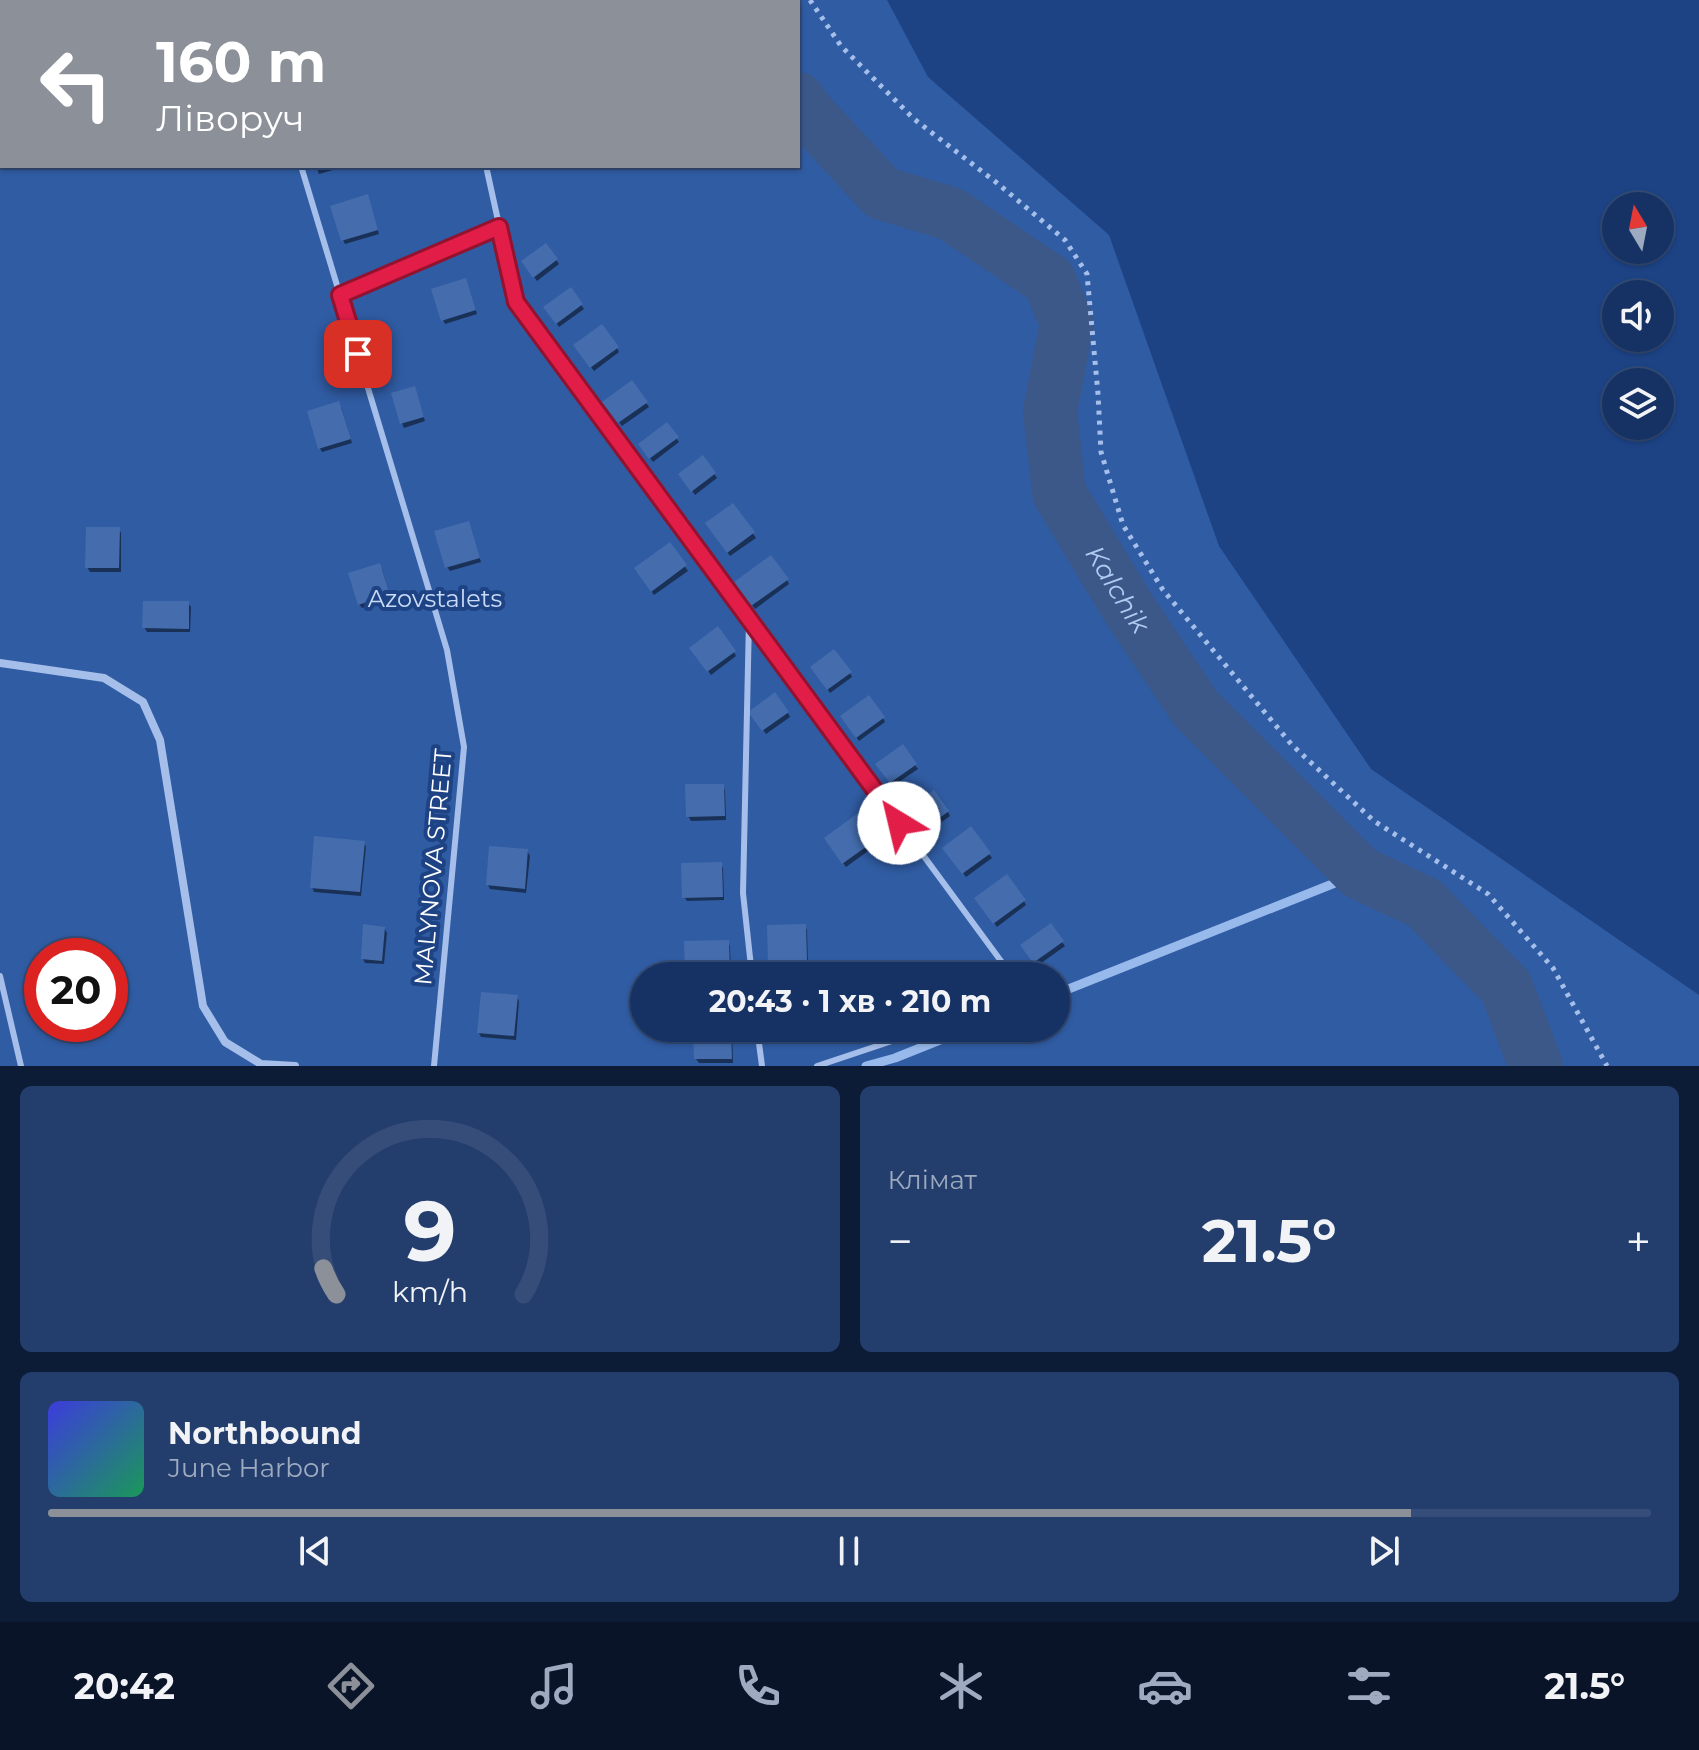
<!DOCTYPE html>
<html lang="uk">
<head>
<meta charset="utf-8">
<style>
	body { margin:0; font-family:Montserrat,sans-serif; background:#233e6d; color:#f1f3f6; height:100vh; display:flex; flex-direction:column; font-size:30px; white-space:nowrap }
	* { box-sizing:border-box; margin:0 }
	p { font-size:26px; color:#9eaabf }
	.icon { flex:none; width:44px; height:44px; fill:none; stroke:currentColor; stroke-width:2; stroke-linecap:round; stroke-linejoin:round }
	.map { position:relative; height:1066px; overflow:hidden }
	.side { display:flex; flex-direction:column; gap:20px; padding:20px; background:#0c1c37; flex:1 }
	.side>* { flex:none }
	.top-card { position:absolute; left:0px; top:0px; width:800px; height:168px; box-shadow:0 2px 6px #0004,0 0 0 2px #354d78; background:#8c9099; color:#fff; overflow:hidden }
	.needle { width:52px; rotate:350deg }
	.fabs { position:absolute; left:1602px; top:192px; display:grid; gap:16px }
	.fabs a { display:grid; place-items:center; width:72px; height:72px; border-radius:50%; background:#163264; box-shadow:0 2px 6px #0004,0 0 0 2px #354d78; font-size:40px }
	.speed { position:absolute; left:24px; top:938px; display:flex; gap:16px; font-size:40px; font-weight:700; text-align:center }
	.speed>* { display:grid; place-content:center; width:104px; height:104px; border-radius:50%; background:#163264; box-shadow:0 2px 6px #0004,0 0 0 2px #354d78; line-height:1 }
	.speed .limit { border:12px solid #d22; background:#fff; color:#111 }
	.pin { position:absolute; display:grid; place-items:center; width:68px; height:68px; color:#fff; margin:-34px; border-radius:16px; box-shadow:0 4px 12px #0006 }
	.me { position:absolute; width:88px; margin:-44px; rotate:324deg; stroke-linejoin:round; filter:drop-shadow(0 0 6px #0008) }
	.turn { display:flex; align-items:center; gap:28px; height:168px; padding:0 24px; font-size:36px }
	.turn .icon { width:104px; height:104px; stroke-width:2.5 }
	.turn b { display:block; font-size:56px; line-height:68px }
	.big { font-size:60px; font-weight:700; line-height:1.1 }
	.side .widget { flex:1; display:flex; flex-direction:column; justify-content:center; gap:12px; min-width:0; padding:0 28px; border-radius:12px; background:#233e6d }
	.side .dial { align-items:center; gap:0 }
	.dial svg { height:208px; overflow:visible; fill:none; stroke:#354d78; stroke-width:7; stroke-linecap:round; text-anchor:middle }
	.dial text { fill:#f1f3f6; stroke:none }
	.song { display:flex; align-items:center; gap:24px }
	.cover { width:96px; height:96px; border-radius:12px; background:linear-gradient(135deg,hsl(240 70% 55%),hsl(150 70% 35%)) }
	.played { height:8px; border-radius:4px; background:linear-gradient(90deg,#8c9099 85%,#354d78 85%) }
	.keys { display:flex; justify-content:space-around; direction:ltr }
	.heat { display:flex; justify-content:space-between; align-items:center; font-size:44px; direction:ltr }
	.side .tiles { flex:1; display:grid; gap:20px; grid-template-columns:1fr 1fr }
	.widget:last-child { grid-column:span 2 }
	.trip { position:absolute; left:630px; top:962px; width:440px; height:80px; border-radius:40px; background:#163264; box-shadow:0 2px 6px #0004,0 0 0 2px #354d78; font-weight:700; line-height:80px; text-align:center }
	.menu { display:flex; height:128px; justify-content:space-around; align-items:center; background:#091428; color:#9eaabf }
	.menu .icon { width:56px; height:56px }
	.menu .on { color:#8c9099 }
	.menu b { font-size:36px; color:#f1f3f6 }
	.map>svg:first-child { display:block }
	.green { fill:#305ca3; fill-rule:evenodd }
	.shadow { fill:#0007 }
	.lines { fill:none; stroke-linecap:round; stroke-linejoin:round }
	.stream { stroke:#98b9ec; stroke-width:9 }
	.river { stroke:#3c5889; stroke-width:54 }
	.building { fill:#456dae }
	.path { stroke:#a5bfea; stroke-width:5; stroke-dasharray:4 6; stroke-linecap:butt }
	.service { stroke:#a5bfea; stroke-width:6 }
	.minor { stroke:#a5bfea; stroke-width:8 }
	.route-casing { stroke:#92132f; stroke-width:20 }
	.route { stroke:#e11d48; stroke-width:14 }
	.labels { text-anchor:middle; dominant-baseline:central; stroke-width:8; stroke-linejoin:round; paint-order:stroke }
	.park-label { font-size:24px; fill:#c9dbf8; stroke:#1d4385 }
	.street-label { font-size:24px; fill:#fff; stroke:#1d4385 }
	.water-label { font-size:26px; font-style:italic; fill:#b0caf2; stroke:#1d4385 }
</style>
</head>
<body>
<div class="map">
<svg width="1699" height="1066" viewBox="0 0 1699 1066">
	<rect width="100%" height="100%" fill="#1d4385"/>
	<path class="green" d="M0,0H887L928,77L1109,235L1219,546L1371,769L1699,995V1066H0ZM2,2H798V166H2ZM42,956H110V1024H42ZM644,976H1056V1028H644Z"/>
	<g class="shadow">
		<polygon points="316,166 347,166 319,174"/>
		<polygon points="369,201 379,234 345,244 343,240"/>
		<polygon points="546,246 559,264 537,281 526,266"/>
		<polygon points="468,285 477,314 445,324 443,320"/>
		<polygon points="570,289 584,309 559,327 546,307"/>
		<polygon points="617,348 619,352 594,371 578,350"/>
		<polygon points="416,392 425,421 404,428 402,423"/>
		<polygon points="646,403 649,407 622,426 607,406"/>
		<polygon points="341,407 352,443 322,452 320,448"/>
		<polygon points="667,425 679,442 653,462 643,449"/>
		<polygon points="703,458 717,478 695,495 683,478"/>
		<polygon points="733,505 756,538 730,556 710,528"/>
		<polygon points="470,528 481,562 450,571 447,567"/>
		<polygon points="119,529 121,533 121,572 90,572 87,567"/>
		<polygon points="670,545 688,571 654,595 639,573"/>
		<polygon points="382,569 391,599 362,608 359,604"/>
		<polygon points="787,580 789,584 755,609 739,587"/>
		<polygon points="188,603 191,607 190,632 147,632 144,627"/>
		<polygon points="694,652 734,652 736,656 711,675"/>
		<polygon points="815,671 850,673 852,677 830,693"/>
		<polygon points="788,713 790,717 766,734 753,716"/>
		<polygon points="883,718 885,722 859,741 845,721"/>
		<polygon points="915,765 918,769 893,786 880,768"/>
		<polygon points="723,786 725,790 726,820 691,821 688,816"/>
		<polygon points="916,812 948,812 950,816 929,831"/>
		<polygon points="875,840 878,844 846,867 828,843"/>
		<polygon points="364,843 366,847 361,896 314,892 312,887"/>
		<polygon points="527,851 530,856 526,893 490,889 488,885"/>
		<polygon points="947,852 989,854 992,858 966,877"/>
		<polygon points="720,864 723,868 724,900 687,901 684,897"/>
		<polygon points="1024,901 1026,905 997,927 979,902"/>
		<polygon points="805,926 807,930 808,965 772,966 770,962"/>
		<polygon points="384,928 387,933 384,964 365,963 363,959"/>
		<polygon points="728,942 730,946 731,975 689,976 687,972"/>
		<polygon points="1062,942 1065,946 1037,966 1025,950"/>
		<polygon points="517,997 519,1001 516,1040 481,1037 479,1033"/>
		<polygon points="695,1028 732,1028 733,1063 699,1063 696,1059"/>
	</g>
	<g class="lines">
		<g class="stream">
			<polyline points="1056,994 1360,873"/>
			<polyline points="866,1066 895,1058 970,1028"/>
		</g>
		<g class="river">
			<polyline points="733,0 735,2"/>
			<path id="s1" d="M798,99L806,111L882,193L951,214L1049,280L1067,323L1050,411L1059,493L1129,609L1196,709L1360,873L1424,903L1506,987L1536,1066"/>
		</g>
	</g>
	<g class="building">
		<polygon points="368,194 378,230 341,241 330,206"/>
		<polygon points="546,243 558,259 533,278 521,261"/>
		<polygon points="466,278 476,310 441,321 431,289"/>
		<polygon points="571,287 583,304 556,324 543,307"/>
		<polygon points="602,324 619,347 590,368 573,345"/>
		<polygon points="632,380 648,402 618,423 602,402"/>
		<polygon points="415,386 424,417 400,424 391,393"/>
		<polygon points="339,401 351,439 318,449 307,411"/>
		<polygon points="667,422 679,437 649,459 638,444"/>
		<polygon points="703,455 716,473 691,492 678,474"/>
		<polygon points="733,503 755,532 727,553 705,523"/>
		<polygon points="469,521 480,558 445,568 434,531"/>
		<polygon points="86,527 120,527 119,568 85,568"/>
		<polygon points="670,542 687,565 651,592 634,568"/>
		<polygon points="771,555 789,579 751,606 734,582"/>
		<polygon points="380,563 390,595 358,605 348,573"/>
		<polygon points="143,601 189,601 189,629 142,628"/>
		<polygon points="718,626 736,651 707,672 689,648"/>
		<polygon points="834,649 852,672 827,690 810,667"/>
		<polygon points="775,692 789,712 762,731 748,712"/>
		<polygon points="869,695 885,717 856,738 840,716"/>
		<polygon points="903,744 917,764 890,783 875,764"/>
		<polygon points="685,784 724,784 725,816 686,817"/>
		<polygon points="934,790 949,811 926,828 911,807"/>
		<polygon points="858,813 877,839 842,864 824,838"/>
		<polygon points="971,826 991,853 962,874 942,848"/>
		<polygon points="314,836 365,841 360,892 310,888"/>
		<polygon points="489,846 528,849 525,889 486,885"/>
		<polygon points="722,862 723,897 682,898 681,863"/>
		<polygon points="1007,874 1026,900 993,924 974,898"/>
		<polygon points="1051,923 1064,941 1033,963 1020,945"/>
		<polygon points="363,924 385,927 382,961 361,959"/>
		<polygon points="806,924 807,961 768,963 767,925"/>
		<polygon points="729,940 730,971 685,973 684,941"/>
		<polygon points="481,992 518,995 514,1036 477,1033"/>
		<polygon points="693,1028 731,1028 732,1059 694,1059"/>
	</g>
	<g class="lines">
		<polyline class="path" points="810,0 841,46 914,119 997,183 1065,240 1087,274 1098,394 1101,452 1123,525 1163,590 1292,745 1374,821 1488,894 1553,968 1607,1066"/>
		<g class="service">
			<polyline points="250,0 251,2"/>
			<polyline points="437,0 438,2"/>
			<polyline points="301,166 447,650 464,747 434,1066"/>
			<polyline points="486,166 516,302 1012,976"/>
			<polyline points="340,295 499,227"/>
			<polyline points="749,620 743,893 752,976"/>
			<polyline points="0,976 21,1066"/>
			<polyline points="757,1028 762,1066"/>
			<polyline points="817,1066 889,1042 915,1028"/>
		</g>
		<polyline class="minor" points="0,663 104,678 143,702 160,740 203,1006 225,1042 261,1064 295,1066"/>
	</g>
	<g class="lines">
		<g class="route-casing">
			<polyline id="route" points="358,354 340,295 499,227 516,302 899,823"/>
		</g>
		<use href="#route" class="route"/>
	</g>
	<g class="labels">
		<g class="park-label">
			<text x="435" y="598">Azovstalets</text>
		</g>
		<g class="street-label">
			<text transform="translate(433 867) rotate(-85)">MALYNOVA STREET</text>
		</g>
		<g class="water-label">
			<text stroke="none"><textPath href="#s1" startOffset="648">Kalchik</textPath></text>
		</g>
	</g>
</svg>
<div class="fabs">
<a><svg class="needle" viewBox="-14 -14 28 28"><path d="M0-13l5 13h-10z" fill="#e53935"/><path d="M0 13l5-13h-10z" fill="#9eaabf"/></svg></a>
<a><svg class="icon" aria-label="sound" viewBox="0 0 24 24"><path d="M4 9h4l5-4v14l-5-4H4zM17 9q2 3 0 6"/></svg></a>
<a><svg class="icon" aria-label="layers" viewBox="0 0 24 24"><path d="M12 4l9 5-9 5-9-5zM3 14l9 5 9-5"/></svg></a>
</div>
<div class="speed"><div class="limit">20</div></div>
<div class="pin" style="left:358px;top:354px;background:#d93025"><svg class="icon" aria-label="arrive" viewBox="0 0 24 24"><path d="M6 21V4h12l-3 4 3 4H6"/></svg></div>
<svg class="me" style="left:899px;top:823px" viewBox="-20 -20 40 40"><circle r="19" fill="#fff"/><path d="M0-13L10 11 0 6-10 11z" fill="#e11d48"/></svg>
<div class="trip">20:43 · 1 хв · 210 m</div>
<div class="top-card">
<div class="turn"><svg class="icon" aria-label="left" viewBox="0 0 24 24"><path d="M17 20v-9H6M10 6l-5 5 5 5"/></svg><div><b>160 m</b>Ліворуч</div></div>
</div>
</div>
<section class="side">
<div class="tiles">
<div class="widget dial"><svg viewBox="0 0 100 80">
<path d="M14 69A42 42 0 1 1 86 69"/>
<path d="M14 69A42 42 0 0 1 9 59" stroke="#8c9099"/>
<text x="50" y="56" font-size="32" font-weight="700">9</text>
<text x="50" y="72" font-size="11">km/h</text>
</svg></div>
<div class="widget"><p>Клімат</p>
<div class="heat"><a>−</a><b class="big">21.5°</b><a>+</a></div>
</div>
<div class="widget">
<div class="song"><i class="cover"></i><div><b>Northbound</b><p>June Harbor</p></div></div>
<div class="played"></div>
<div class="keys"><svg class="icon" aria-label="previous" viewBox="0 0 24 24"><path d="M18 5L8 12l10 7zM5 5v14"/></svg><svg class="icon" aria-label="pause" viewBox="0 0 24 24"><path d="M8 5v14M16 5v14"/></svg><svg class="icon" aria-label="next" viewBox="0 0 24 24"><path d="M6 5l10 7-10 7zM19 5v14"/></svg></div>
</div>
</div>
</section>
<nav class="menu">
<b>20:42</b>
<svg class="icon on" aria-label="directions" viewBox="0 0 24 24"><path d="M12 3l9 9-9 9-9-9zM9 14v-3h6M13 9l2 2-2 2"/></svg>
<svg class="icon" aria-label="music" viewBox="0 0 24 24"><path d="M9 18V5l10-2v13"/><circle cx="6" cy="18" r="3"/><circle cx="16" cy="16" r="3"/></svg>
<svg class="icon" aria-label="phone" viewBox="0 0 24 24"><path d="M5 4h4l2 5-3 2q2 4 5 5l2-3 5 2v4C11 20 4 13 5 4z"/></svg>
<svg class="icon" aria-label="climate" viewBox="0 0 24 24"><path d="M12 3v18M4 7l16 10M4 17L20 7"/></svg>
<svg class="icon" aria-label="car" viewBox="0 0 24 24"><path d="M5 17H2v-5l4-1 3-4h7l3 4 3 1v5h-3M9 17h6M6 11h13"/><circle cx="7" cy="17" r="2"/><circle cx="17" cy="17" r="2"/></svg>
<svg class="icon" aria-label="filters" viewBox="0 0 24 24"><path d="M4 7h16M4 17h16"/><circle cx="9" cy="7" r="2"/><circle cx="15" cy="17" r="2"/></svg>
<b>21.5°</b>
</nav>
</body>
</html>
